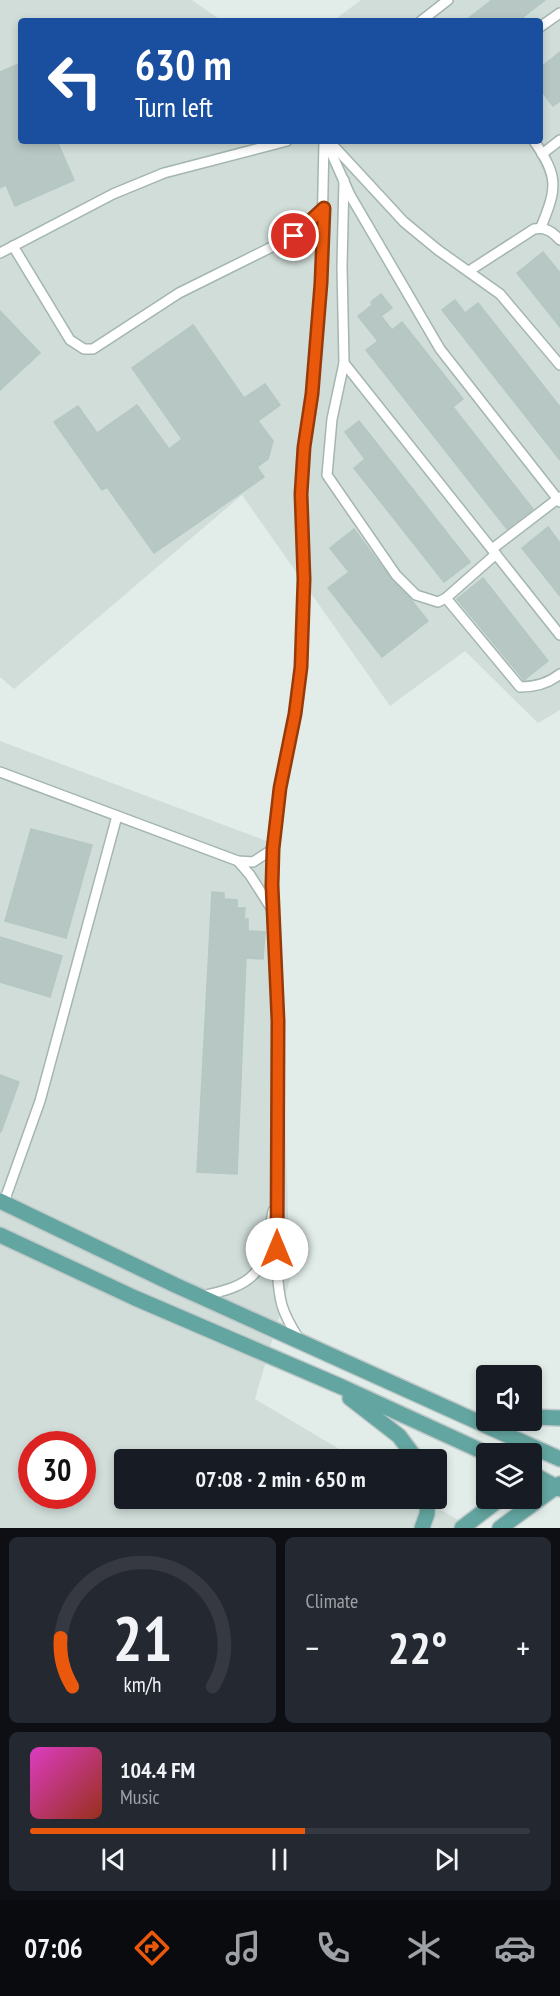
<!DOCTYPE html>
<html lang="en">
<head>
<meta charset="utf-8">
<style>
	body { margin:0; font-family:"PT Sans Narrow",sans-serif; background:#242831; color:#f1f3f6; height:100vh; display:flex; flex-direction:column; font-size:22px; white-space:nowrap }
	* { box-sizing:border-box; margin:0 }
	p { font-size:20px; color:#9ea1a6 }
	.icon { flex:none; width:33px; height:33px; fill:none; stroke:currentColor; stroke-width:2; stroke-linecap:round; stroke-linejoin:round }
	.map { position:relative; height:1528px; overflow:hidden }
	.side { display:flex; flex-direction:column; gap:9px; padding:9px; background:#0d0f14; flex:1 }
	.side>* { flex:none }
	.hud { position:absolute; left:18px; top:18px; width:525px; height:126px; border-radius:6px; box-shadow:0 3px 9px #0003; background:#1a4fa0; color:#fff; overflow:hidden }
	.buttons { position:absolute; left:476px; top:1365px; display:grid; gap:12px }
	.buttons a { display:grid; place-items:center; width:66px; height:66px; border-radius:6px; background:#171b24; box-shadow:0 3px 9px #0003; font-size:30px }
	.speed { position:absolute; left:18px; top:1431px; display:flex; gap:12px; font-size:30px; font-weight:700; text-align:center }
	.speed>* { display:grid; place-content:center; width:78px; height:78px; border-radius:50%; background:#171b24; box-shadow:0 3px 9px #0003; line-height:1 }
	.speed .limit { border:9px solid #d22; background:#fff; color:#111 }
	.pin { position:absolute; display:grid; place-items:center; width:51px; height:51px; color:#fff; margin:-26px; border:3px solid #fff; border-radius:50%; box-shadow:0 2px 6px #0007 }
	.me { position:absolute; width:66px; margin:-33px; rotate:0deg; stroke-linejoin:round; filter:drop-shadow(0 0 4px #0008) }
	.turn { display:flex; align-items:center; gap:21px; height:126px; padding:0 18px; font-size:27px }
	.turn .icon { width:78px; height:78px; stroke-width:2.5 }
	.turn b { display:block; font-size:42px; line-height:51px }
	.big { font-size:45px; font-weight:700; line-height:1.1 }
	.side .card { flex:1; display:flex; flex-direction:column; justify-content:center; gap:9px; min-width:0; padding:0 21px; border-radius:9px; background:#242831 }
	.side .dial { align-items:center; gap:0 }
	.dial svg { height:156px; overflow:visible; fill:none; stroke:#363941; stroke-width:7; stroke-linecap:round; text-anchor:middle }
	.dial text { fill:#f1f3f6; stroke:none }
	.song { display:flex; align-items:center; gap:18px }
	.cover { width:72px; height:72px; border-radius:9px; background:linear-gradient(135deg,hsl(310 70% 55%),hsl(10 70% 35%)) }
	.played { height:6px; border-radius:3px; background:linear-gradient(90deg,#ea580c 55%,#363941 55%) }
	.keys { display:flex; justify-content:space-around; direction:ltr }
	.heat { display:flex; justify-content:space-between; align-items:center; font-size:33px; direction:ltr }
	.side .tiles { flex:1; display:grid; gap:9px; grid-template-columns:1fr 1fr }
	.card:last-child { grid-column:span 2 }
	.trip { position:absolute; left:114px; top:1449px; width:333px; height:60px; border-radius:6px; background:#171b24; box-shadow:0 3px 9px #0003; font-weight:700; line-height:60px; text-align:center }
	.dock { display:flex; height:96px; justify-content:space-around; align-items:center; background:#090b0e; color:#9ea1a6 }
	.dock .icon { width:42px; height:42px }
	.dock .on { color:#ea580c }
	.dock b { font-size:27px; color:#f1f3f6 }
	.map>svg:first-child { display:block }
	.built { fill:#d0ddd9; fill-rule:evenodd }
	.building { fill:#b7c8c4; stroke:#b4c7c2; stroke-width:1.5 }
	.lines { fill:none; stroke-linecap:round; stroke-linejoin:round }
	.street-casing { stroke:#a4b5b2; stroke-width:12 }
	.primary-casing { stroke:#c1c9c8; stroke-width:18 }
	.street { stroke:#fff; stroke-width:9 }
	.primary { stroke:#63a5a0; stroke-width:15 }
	.route-casing { stroke:#983908; stroke-width:15 }
	.route { stroke:#ea580c; stroke-width:10 }
</style>
</head>
<body>
<div class="map">
<svg width="560" height="1528" viewBox="0 0 560 1528">
	<rect width="100%" height="100%" fill="#e2edea"/>
	<g class="built">
		<polygon points="0,0 192,0 222,21 21,21 21,141 540,141 540,21 333,21 361,0 560,0 560,710 538,723 465,651 390,706 242,495 14,689 0,677"/>
		<path d="M0,741L277,845L290,1279L255,1399L356,1459L124,1460V1498L422,1499L472,1528H0ZM32,1444H82V1496H32Z"/>
	</g>
	<g class="building">
		<polygon points="492,0 545,0 518,21 465,21"/>
		<polygon points="560,52 560,101 553,106 540,89 540,68"/>
		<polygon points="21,63 21,141 57,141 74,180 15,206 6,185 0,188 0,72"/>
		<polygon points="543,252 560,273 560,327 517,273"/>
		<polygon points="381,294 392,308 381,316 392,330 402,322 463,399 453,407 533,509 507,529 366,350 378,341 358,316 372,305 371,302"/>
		<polygon points="455,300 465,313 478,303 560,407 560,460 442,310"/>
		<polygon points="0,311 40,353 0,390"/>
		<polygon points="193,325 244,398 265,384 280,405 258,421 273,441 268,459 257,467 264,477 154,553 107,487 102,490 54,422 78,406 97,433 137,405 169,449 182,439 132,368"/>
		<polygon points="359,421 470,562 444,582 354,468 365,459 345,432"/>
		<polygon points="548,527 560,543 560,596 522,548"/>
		<polygon points="354,529 391,579 408,596 428,621 382,657 328,588 349,572 330,548"/>
		<polygon points="483,578 548,661 524,680 457,599"/>
		<polygon points="31,829 92,845 66,938 5,921"/>
		<polygon points="212,892 224,893 224,899 237,900 237,908 245,908 244,919 248,919 248,931 265,932 263,959 246,958 237,1174 197,1172"/>
		<polygon points="0,937 62,956 50,997 0,982"/>
		<polygon points="0,1075 19,1082 1,1132 0,1132"/>
	</g>
	<g class="lines">
		<g class="street-casing">
			<g id="street">
				<polyline points="421,21 448,0"/>
				<polyline points="540,27 560,13"/>
				<polyline points="326,141 350,195 440,349 560,502"/>
				<path d="M534,141C559,177 557,188 541,227"/>
				<polyline points="330,142 404,222 438,250 500,294 560,365"/>
				<polyline points="542,154 560,140"/>
				<polyline points="344,180 342,266 344,363 332,419 327,475 396,575 416,595 438,602 446,598 496,554"/>
				<polyline points="13,246 70,340 84,349 93,349 179,293 294,236 324,208"/>
				<polyline points="0,253 113,194 164,173 287,141"/>
				<path d="M469,271L534,229C545,227 552,231 560,240"/>
				<polyline points="344,363 560,635"/>
				<polyline points="492,549 560,497"/>
				<path d="M446,598L520,687C534,687 549,683 560,674"/>
				<polyline points="0,772 238,861 253,862 273,849"/>
				<polyline points="238,861 250,875 273,911"/>
				<polyline points="4,1202 40,1101 117,816"/>
				<path d="M202,1296C219,1292 241,1288 254,1274C266,1263 270,1227 273,1211"/>
				<path d="M299,1339C281,1311 279,1301 277,1268L278,1021L271,885L273,849L280,788L295,714L301,667L304,579L301,494L304,447L312,394L321,283L324,141"/>
			</g>
		</g>
		<g class="primary-casing">
			<g id="primary">
				<polyline points="0,1201 175,1285 560,1459"/>
				<polyline points="0,1235 135,1298 342,1387 488,1454"/>
				<polyline points="350,1398 399,1436 417,1460"/>
				<polyline points="531,1417 560,1418"/>
				<polyline points="531,1473 560,1489"/>
				<polyline points="422,1528 427,1514 428,1498"/>
				<polyline points="462,1528 501,1498"/>
				<polyline points="500,1528 560,1484"/>
			</g>
		</g>
		<use href="#street" class="street"/>
		<use href="#primary" class="primary"/>
	</g>
	<g class="lines">
		<g class="route-casing">
			<polyline id="route" points="277,1249 278,1021 272,885 273,849 280,788 295,714 301,667 304,579 301,494 304,447 312,394 321,283 324,208 294,236"/>
		</g>
		<use href="#route" class="route"/>
	</g>
</svg>
<div class="buttons">
<a><svg class="icon" aria-label="sound" viewBox="0 0 24 24"><path d="M4 9h4l5-4v14l-5-4H4zM17 9q2 3 0 6"/></svg></a>
<a><svg class="icon" aria-label="layers" viewBox="0 0 24 24"><path d="M12 4l9 5-9 5-9-5zM3 14l9 5 9-5"/></svg></a>
</div>
<div class="speed"><div class="limit">30</div></div>
<div class="pin" style="left:294px;top:236px;background:#d93025"><svg class="icon" aria-label="arrive" viewBox="0 0 24 24"><path d="M6 21V4h12l-3 4 3 4H6"/></svg></div>
<svg class="me" style="left:277px;top:1249px" viewBox="-20 -20 40 40"><circle r="19" fill="#fff"/><path d="M0-13L10 11 0 6-10 11z" fill="#ea580c"/></svg>
<div class="trip">07:08 · 2 min · 650 m</div>
<div class="hud">
<div class="turn"><svg class="icon" aria-label="left" viewBox="0 0 24 24"><path d="M17 20v-9H6M10 6l-5 5 5 5"/></svg><div><b>630 m</b>Turn left</div></div>
</div>
</div>
<section class="side">
<div class="tiles">
<div class="card dial"><svg viewBox="0 0 100 80">
<path d="M14 69A42 42 0 1 1 86 69"/>
<path d="M14 69A42 42 0 0 1 8 44" stroke="#ea580c"/>
<text x="50" y="56" font-size="32" font-weight="700">21</text>
<text x="50" y="72" font-size="11">km/h</text>
</svg></div>
<div class="card"><p>Climate</p>
<div class="heat"><a>−</a><b class="big">22°</b><a>+</a></div>
</div>
<div class="card">
<div class="song"><i class="cover"></i><div><b>104.4 FM</b><p>Music</p></div></div>
<div class="played"></div>
<div class="keys"><svg class="icon" aria-label="previous" viewBox="0 0 24 24"><path d="M18 5L8 12l10 7zM5 5v14"/></svg><svg class="icon" aria-label="pause" viewBox="0 0 24 24"><path d="M8 5v14M16 5v14"/></svg><svg class="icon" aria-label="next" viewBox="0 0 24 24"><path d="M6 5l10 7-10 7zM19 5v14"/></svg></div>
</div>
</div>
</section>
<nav class="dock">
<b>07:06</b>
<svg class="icon on" aria-label="directions" viewBox="0 0 24 24"><path d="M12 3l9 9-9 9-9-9zM9 14v-3h6M13 9l2 2-2 2"/></svg>
<svg class="icon" aria-label="music" viewBox="0 0 24 24"><path d="M9 18V5l10-2v13"/><circle cx="6" cy="18" r="3"/><circle cx="16" cy="16" r="3"/></svg>
<svg class="icon" aria-label="phone" viewBox="0 0 24 24"><path d="M5 4h4l2 5-3 2q2 4 5 5l2-3 5 2v4C11 20 4 13 5 4z"/></svg>
<svg class="icon" aria-label="climate" viewBox="0 0 24 24"><path d="M12 3v18M4 7l16 10M4 17L20 7"/></svg>
<svg class="icon" aria-label="car" viewBox="0 0 24 24"><path d="M5 17H2v-5l4-1 3-4h7l3 4 3 1v5h-3M9 17h6M6 11h13"/><circle cx="7" cy="17" r="2"/><circle cx="17" cy="17" r="2"/></svg>
</nav>
</body>
</html>
